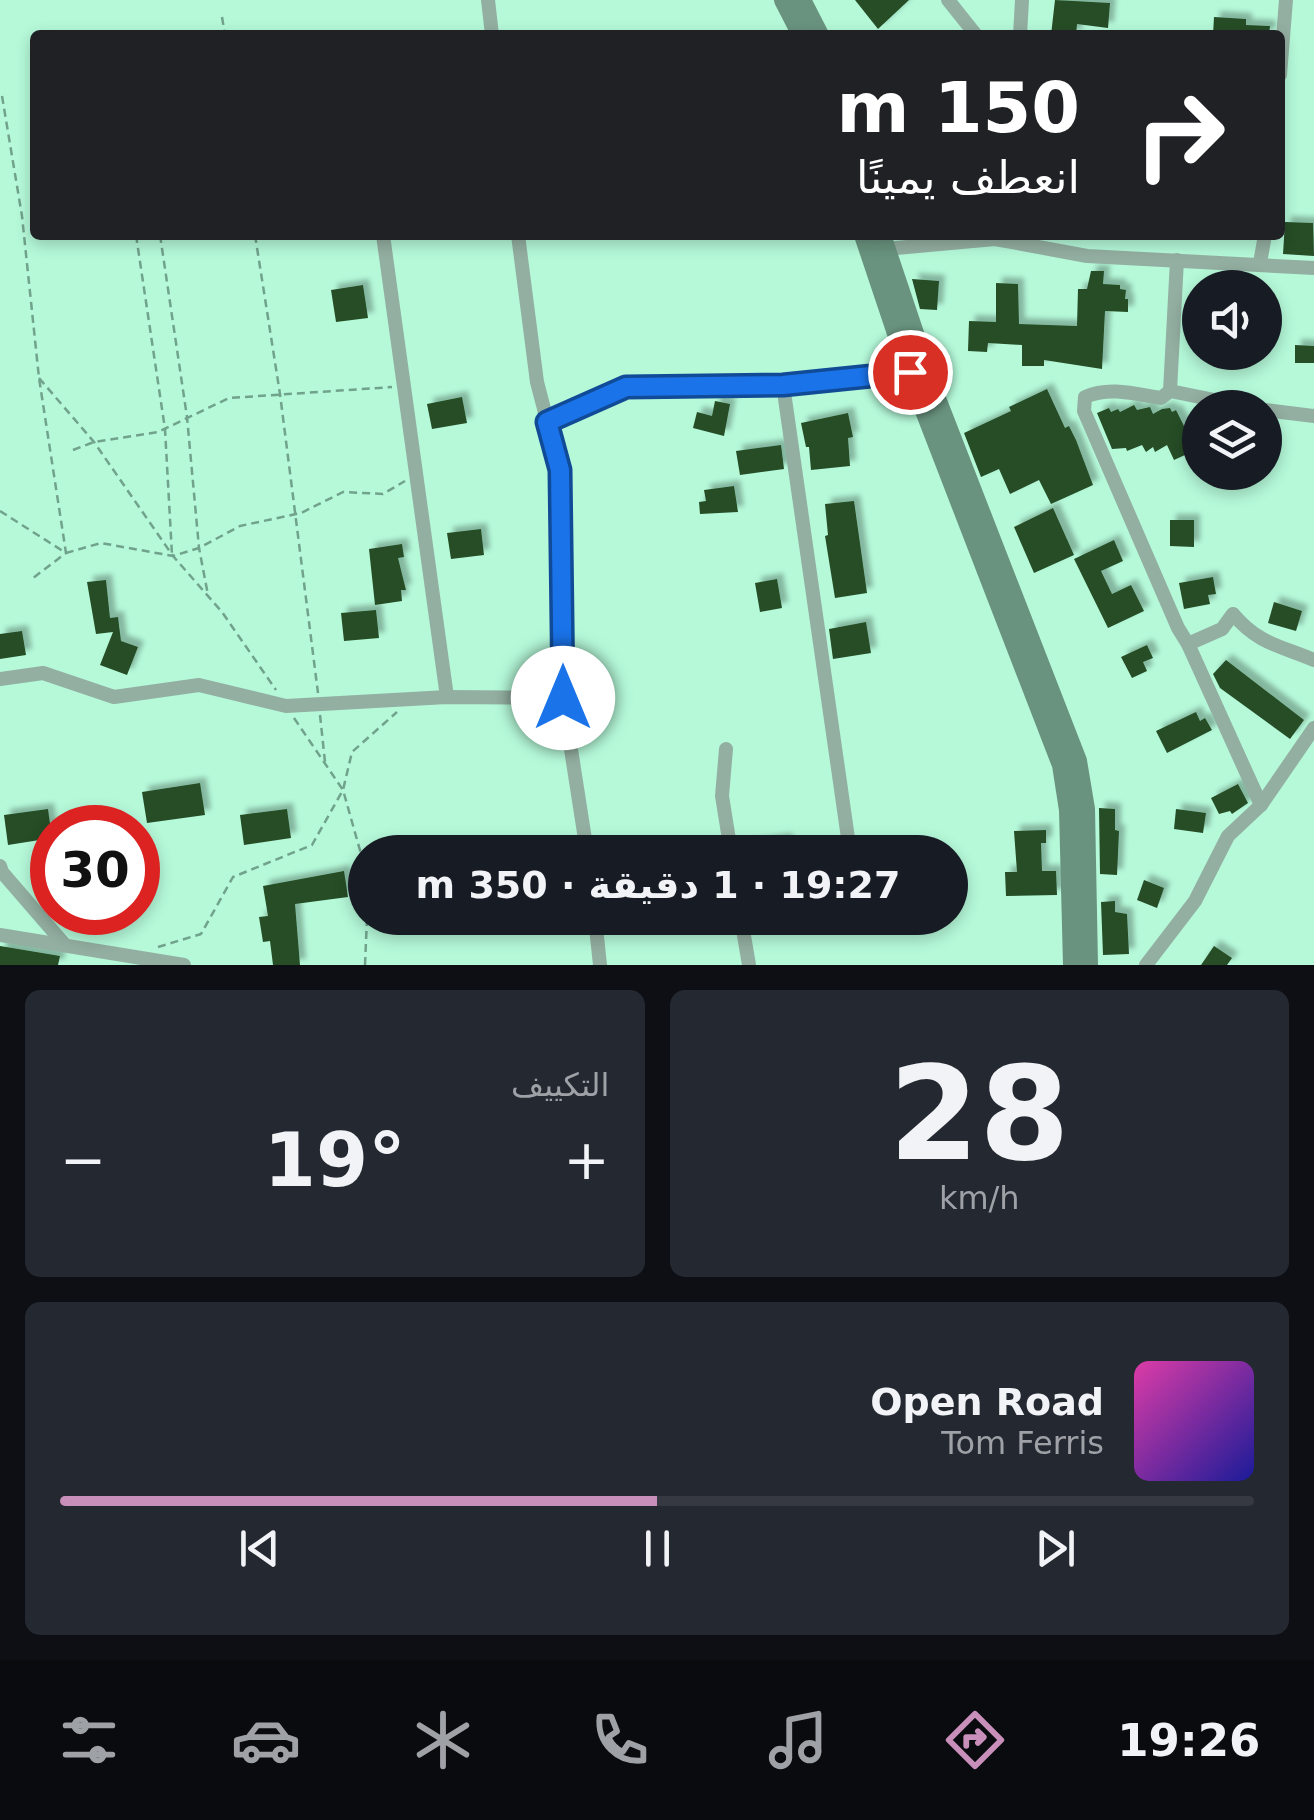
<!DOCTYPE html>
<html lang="ar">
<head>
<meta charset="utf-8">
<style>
	body { margin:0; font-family:"DejaVu Sans",Cairo,sans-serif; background:#242831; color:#f1f3f6; direction:rtl; height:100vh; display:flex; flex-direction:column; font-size:38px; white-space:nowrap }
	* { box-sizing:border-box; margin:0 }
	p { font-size:32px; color:#9ea1a6 }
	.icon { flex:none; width:55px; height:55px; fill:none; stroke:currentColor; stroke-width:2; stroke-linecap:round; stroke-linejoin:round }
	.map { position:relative; height:965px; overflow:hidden; direction:ltr }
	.drawer { display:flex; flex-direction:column; gap:25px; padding:25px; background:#0d0f14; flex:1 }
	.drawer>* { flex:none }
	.banner { position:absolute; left:30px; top:30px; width:1255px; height:210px; border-radius:10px; box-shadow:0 5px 15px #0003; direction:rtl; background:#202124; color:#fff; overflow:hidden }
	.fabs { position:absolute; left:1182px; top:270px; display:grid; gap:20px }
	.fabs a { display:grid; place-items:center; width:100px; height:100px; border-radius:50%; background:#171b24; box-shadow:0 5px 15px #0003; font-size:50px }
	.speed { position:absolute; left:30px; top:805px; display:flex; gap:20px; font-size:50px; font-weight:700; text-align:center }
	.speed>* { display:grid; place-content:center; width:130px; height:130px; border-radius:50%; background:#171b24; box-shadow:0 5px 15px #0003; line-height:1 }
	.speed .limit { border:15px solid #d22; background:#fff; color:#111 }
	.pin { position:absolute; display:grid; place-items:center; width:85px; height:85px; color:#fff; margin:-42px; border:5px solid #fff; border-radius:50%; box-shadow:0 2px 10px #0007 }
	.me { position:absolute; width:110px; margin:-55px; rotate:0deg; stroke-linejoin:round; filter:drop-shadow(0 0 8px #0008) }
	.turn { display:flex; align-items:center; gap:35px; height:210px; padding:0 40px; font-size:45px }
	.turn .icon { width:130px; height:130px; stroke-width:2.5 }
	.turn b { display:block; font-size:70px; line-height:85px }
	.big { font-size:75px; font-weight:700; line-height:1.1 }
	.drawer .tile { flex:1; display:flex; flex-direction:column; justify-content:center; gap:15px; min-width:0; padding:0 35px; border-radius:15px; background:#242831 }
	.drawer .dial { align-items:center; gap:0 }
	.dial b { font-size:130px; line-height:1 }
	.song { display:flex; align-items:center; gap:30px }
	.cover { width:120px; height:120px; border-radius:15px; background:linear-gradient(135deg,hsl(320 70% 55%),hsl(240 70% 35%)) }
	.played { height:10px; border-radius:5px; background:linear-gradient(90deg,#c78fb9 50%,#363941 50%) }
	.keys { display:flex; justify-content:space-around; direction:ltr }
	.heat { display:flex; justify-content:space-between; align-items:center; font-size:55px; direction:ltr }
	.drawer .tiles { flex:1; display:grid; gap:25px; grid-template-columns:1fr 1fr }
	.tile:last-child { grid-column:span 2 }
	.trip { position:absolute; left:348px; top:835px; width:620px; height:100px; border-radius:50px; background:#171b24; box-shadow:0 5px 15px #0003; font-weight:700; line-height:100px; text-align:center; direction:rtl }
	.menu { display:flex; height:160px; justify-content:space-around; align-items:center; background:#090b0e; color:#9ea1a6 }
	.menu .icon { width:70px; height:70px }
	.menu .selected { color:#c78fb9 }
	.menu b { font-size:45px; color:#f1f3f6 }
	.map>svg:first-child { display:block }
	.building { fill:#254d26; filter:url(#shadow) }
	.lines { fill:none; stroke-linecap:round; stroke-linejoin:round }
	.path { stroke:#71a28c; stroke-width:2.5; stroke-dasharray:8 5; stroke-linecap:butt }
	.street { stroke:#93afa1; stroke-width:14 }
	.secondary { stroke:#69937f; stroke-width:20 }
	.route-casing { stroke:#114b97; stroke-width:25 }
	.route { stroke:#1a73e8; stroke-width:18 }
</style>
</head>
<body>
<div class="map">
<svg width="1314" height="965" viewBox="0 0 1314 965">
	<defs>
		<filter id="shadow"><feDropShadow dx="6" dy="-6" stdDeviation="2.5" flood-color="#0004"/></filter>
	</defs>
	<rect width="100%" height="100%" fill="#b5f9d9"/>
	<g class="building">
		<polygon points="855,0 909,0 878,29"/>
		<polygon points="1055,0 1110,3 1108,28 1077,24 1076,35 1051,35"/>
		<polygon points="1214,17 1246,19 1246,25 1270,26 1269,35 1213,35"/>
		<polygon points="1285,222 1313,223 1314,256 1283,254"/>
		<polygon points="1091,271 1104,271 1103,284 1120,285 1120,289 1126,290 1125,299 1128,299 1128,312 1105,311 1102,369 1044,360 1044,366 1022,366 1022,345 988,343 987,352 968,351 969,321 996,322 996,283 1018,284 1019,324 1077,326 1078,289 1087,289"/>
		<polygon points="912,279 939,281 937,310 920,309"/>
		<polygon points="363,285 368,318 336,322 331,290"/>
		<polygon points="1295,345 1314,346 1314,363 1295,363"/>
		<polygon points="1047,389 1065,428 1069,426 1076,440 1093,485 1051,504 1039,480 1010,494 999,469 981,477 964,433 1011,411 1009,407"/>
		<polygon points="462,397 467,423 432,429 427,404"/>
		<polygon points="715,401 730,404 724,436 693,428 697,412 712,416"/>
		<polygon points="1134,405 1137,410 1150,407 1153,414 1162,409 1170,408 1172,412 1176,410 1196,450 1174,460 1167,445 1155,452 1153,447 1146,452 1142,445 1127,451 1126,448 1112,449 1097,413 1109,408 1111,412 1118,409 1120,412"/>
		<polygon points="848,413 853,437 848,438 850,466 811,470 809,447 806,447 801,423"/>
		<polygon points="781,445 784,469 740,475 736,451"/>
		<polygon points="734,486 738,512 700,514 699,502 706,501 704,490"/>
		<polygon points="854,501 867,593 835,598 825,536 828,535 825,504"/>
		<polygon points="1053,508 1074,555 1034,573 1014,527"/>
		<polygon points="1170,520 1194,520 1194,547 1170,546"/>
		<polygon points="481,529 484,555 451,559 447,533"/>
		<polygon points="1114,540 1123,561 1101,571 1112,594 1131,585 1144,611 1108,628 1074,559"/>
		<polygon points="402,544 404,557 398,558 406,590 401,590 402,601 375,605 369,549"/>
		<polygon points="1213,577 1216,594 1208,595 1210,604 1184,609 1179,583"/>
		<polygon points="777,579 782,608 760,612 755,583"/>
		<polygon points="106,580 110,618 118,617 121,641 138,647 127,675 100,665 113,632 96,634 87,582"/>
		<polygon points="1274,602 1302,611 1296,631 1268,623"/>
		<polygon points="376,610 379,638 344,641 341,613"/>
		<polygon points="866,622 871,653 833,659 829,629"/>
		<polygon points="22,631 26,655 0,659 0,634"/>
		<polygon points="1147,645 1153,658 1143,662 1147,671 1132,678 1121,657"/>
		<polygon points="1226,660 1304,720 1290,739 1220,688 1213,674"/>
		<polygon points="1196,712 1200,721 1205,718 1212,730 1167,753 1156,731"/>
		<polygon points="200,783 205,815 147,823 142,792"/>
		<polygon points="1238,784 1248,803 1232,814 1230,811 1219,814 1211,798"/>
		<polygon points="1099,808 1115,809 1115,830 1119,831 1117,875 1100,874"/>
		<polygon points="48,809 52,838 8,845 4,815"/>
		<polygon points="287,809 291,838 244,845 240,815"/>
		<polygon points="1176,809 1206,813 1203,833 1174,829"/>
		<polygon points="1046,830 1046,843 1041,843 1042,871 1056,871 1057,895 1006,896 1005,872 1017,872 1014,831"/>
		<polygon points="786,839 788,852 741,852 741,846"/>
		<polygon points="344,871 348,897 295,904 300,965 273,965 270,941 263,942 259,917 268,916 263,886"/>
		<polygon points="1144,880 1164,888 1157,908 1137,900"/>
		<polygon points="1115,901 1115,912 1127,914 1129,954 1103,955 1101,902"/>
		<polygon points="0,946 60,956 58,965 0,965"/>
		<polygon points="1214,946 1232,958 1227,965 1201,965"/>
	</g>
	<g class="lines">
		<g class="path">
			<polyline points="222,17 225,35"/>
			<polyline points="2,96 22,216 39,378 66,553 33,578"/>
			<polyline points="136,235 165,429 172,555"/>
			<polyline points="160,235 187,417 199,548 208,595"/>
			<polyline points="255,235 280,394 318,693"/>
			<polyline points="39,378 94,442 173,556 222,612 276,690"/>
			<polyline points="73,450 94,442 158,432 229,398 392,387"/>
			<polyline points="0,511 66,553 101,543 173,556 199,548 240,526 301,513 343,492 383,494 405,481"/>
			<polyline points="320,715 325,762"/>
			<polyline points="294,718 343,790 365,868"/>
			<polyline points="158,947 201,934 233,877 312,845 343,790 352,752 397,712"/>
			<polyline points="365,965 367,918"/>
		</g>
		<g class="street">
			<polyline points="488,0 492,35"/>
			<polyline points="948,0 976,35"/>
			<polyline points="1020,35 1022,0"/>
			<polyline points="1280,75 1286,0"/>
			<polyline points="383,235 447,697"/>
			<polyline points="518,235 537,382 560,470 564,561 563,698 587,852"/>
			<polyline points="995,235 995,239 1087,256 1314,268"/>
			<polyline points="885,249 995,239"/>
			<path d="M1177,260L1170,391L1161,398C1136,394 1109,386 1085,397L1084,411L1178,628L1188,644L1222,629L1233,614C1258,644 1281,646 1314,660"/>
			<polyline points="1260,263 1265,235"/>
			<polyline points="783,385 850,852"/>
			<polyline points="1170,391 1254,408"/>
			<polyline points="1265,410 1314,416"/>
			<polyline points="547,421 626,387 783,385 910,372"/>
			<polyline points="1188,644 1261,805"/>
			<polyline points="0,679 43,673 114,697 199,685 286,706 447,697 563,698"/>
			<polyline points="726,749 722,796 731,852"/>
			<polyline points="0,866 2,872 65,945"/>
			<polyline points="595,918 600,965"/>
			<polyline points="741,918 749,965"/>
			<polyline points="0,935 184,965"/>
			<polyline points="1146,965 1195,901 1228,836 1261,805 1314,728"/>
		</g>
		<g class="secondary">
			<polyline points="784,0 802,35"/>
			<polyline points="801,0 819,35"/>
			<polyline points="864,235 910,372 1062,765 1069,810 1073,965"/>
			<polyline points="881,235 935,396 1077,761 1085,809 1088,965"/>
		</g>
	</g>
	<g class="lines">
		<g class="route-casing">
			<polyline id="route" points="563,698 560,470 547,422 626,387 783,385 910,372"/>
		</g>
		<use href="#route" class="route"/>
	</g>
</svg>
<div class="fabs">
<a><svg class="icon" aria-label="sound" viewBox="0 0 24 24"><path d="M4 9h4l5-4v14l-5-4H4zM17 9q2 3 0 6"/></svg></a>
<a><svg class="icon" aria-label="layers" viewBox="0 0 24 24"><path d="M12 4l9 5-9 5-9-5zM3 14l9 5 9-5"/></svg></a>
</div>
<div class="speed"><div class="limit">30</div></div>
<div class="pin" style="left:910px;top:372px;background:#d93025"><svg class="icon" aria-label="arrive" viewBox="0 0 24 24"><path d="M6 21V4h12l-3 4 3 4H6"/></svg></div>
<svg class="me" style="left:563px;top:698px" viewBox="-20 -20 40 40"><circle r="19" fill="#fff"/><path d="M0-13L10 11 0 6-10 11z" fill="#1a73e8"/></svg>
<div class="trip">19:27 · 1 دقيقة · 350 m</div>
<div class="banner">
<div class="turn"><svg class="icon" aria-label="right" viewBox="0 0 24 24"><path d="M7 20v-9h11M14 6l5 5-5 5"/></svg><div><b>150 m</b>انعطف يمينًا</div></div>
</div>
</div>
<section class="drawer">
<div class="tiles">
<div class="tile dial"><b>28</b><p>km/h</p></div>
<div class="tile"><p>التكييف</p>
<div class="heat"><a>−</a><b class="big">19°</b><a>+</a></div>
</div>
<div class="tile">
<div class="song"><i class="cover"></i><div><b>Open Road</b><p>Tom Ferris</p></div></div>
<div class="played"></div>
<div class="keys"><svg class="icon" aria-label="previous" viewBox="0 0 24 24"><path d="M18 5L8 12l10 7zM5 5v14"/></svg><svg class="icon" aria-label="pause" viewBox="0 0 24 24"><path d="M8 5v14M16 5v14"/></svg><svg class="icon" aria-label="next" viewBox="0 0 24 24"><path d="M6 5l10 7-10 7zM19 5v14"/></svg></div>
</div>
</div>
</section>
<nav class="menu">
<b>19:26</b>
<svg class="icon selected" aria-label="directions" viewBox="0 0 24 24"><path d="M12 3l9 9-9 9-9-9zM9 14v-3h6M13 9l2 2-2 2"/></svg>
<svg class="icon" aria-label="music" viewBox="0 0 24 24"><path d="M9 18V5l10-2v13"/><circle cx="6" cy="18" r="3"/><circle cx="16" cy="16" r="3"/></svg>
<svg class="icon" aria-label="phone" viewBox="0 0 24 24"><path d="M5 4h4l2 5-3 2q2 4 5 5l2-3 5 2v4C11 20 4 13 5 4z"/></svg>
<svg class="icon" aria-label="climate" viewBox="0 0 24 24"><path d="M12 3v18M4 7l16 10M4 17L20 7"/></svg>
<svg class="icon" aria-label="car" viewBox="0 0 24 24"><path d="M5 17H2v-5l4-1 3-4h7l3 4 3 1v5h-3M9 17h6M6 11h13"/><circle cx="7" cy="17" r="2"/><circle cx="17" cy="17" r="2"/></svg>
<svg class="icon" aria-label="filters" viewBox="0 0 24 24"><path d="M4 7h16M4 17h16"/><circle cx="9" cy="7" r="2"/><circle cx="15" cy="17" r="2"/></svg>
</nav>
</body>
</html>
